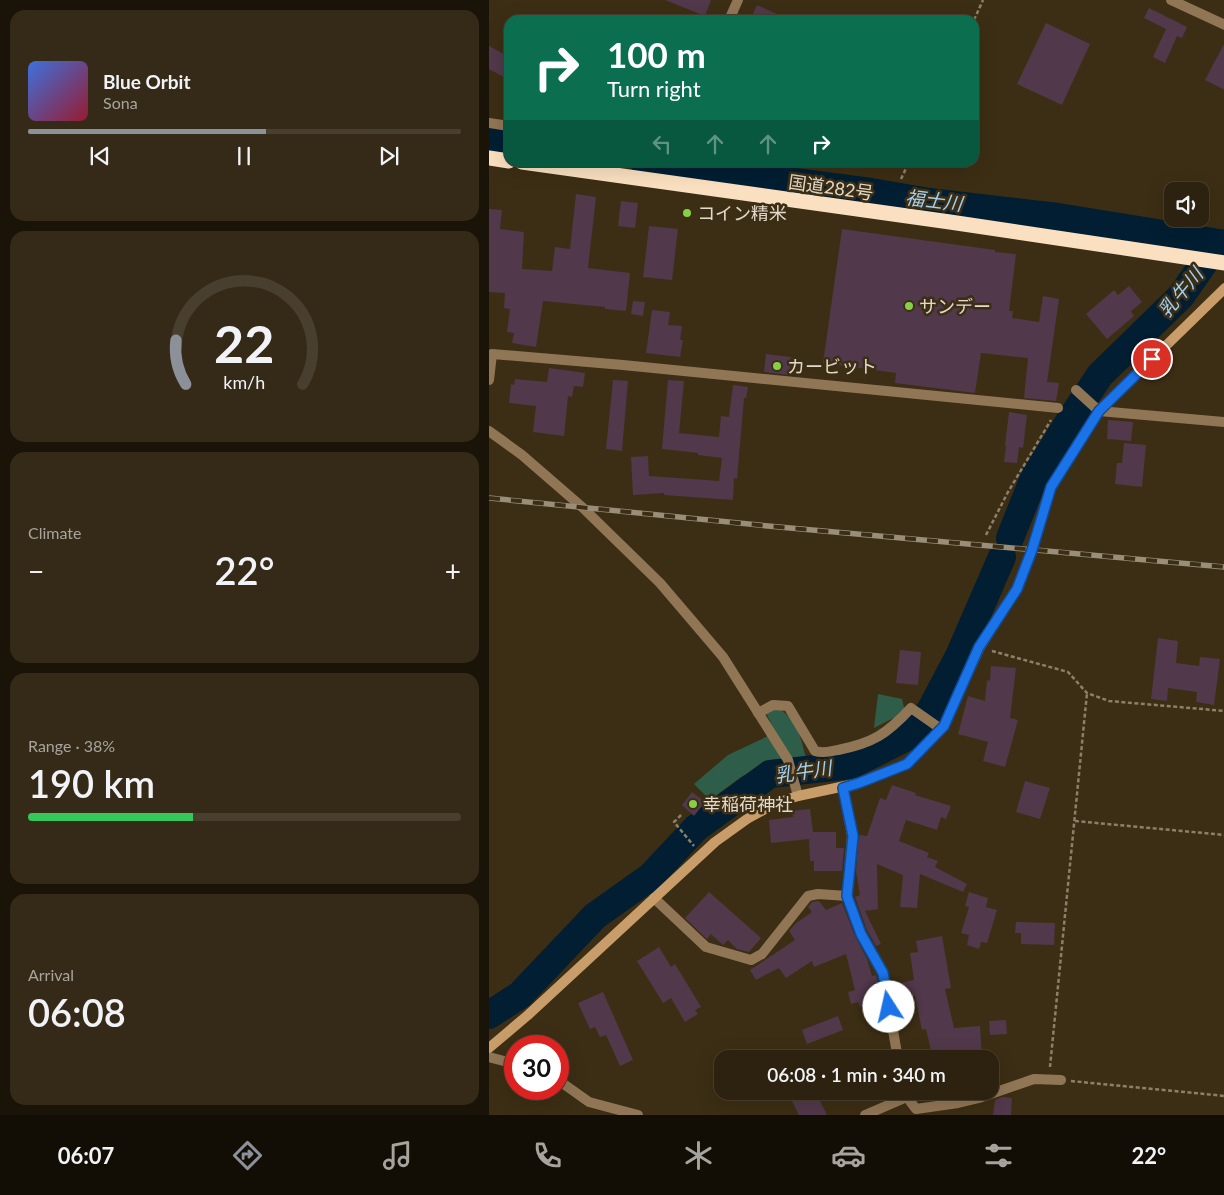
<!DOCTYPE html>
<html lang="en">
<head>
<meta charset="utf-8">
<style>
	body { margin:0; font-family:Lato,"Noto Sans JP",sans-serif; background:#352a18; color:#f1f3f6; height:100vh; display:flex; flex-direction:column; font-size:19px; white-space:nowrap }
	* { box-sizing:border-box; margin:0 }
	p { font-size:16px; color:#a7a49e }
	.icon { flex:none; width:28px; height:28px; fill:none; stroke:currentColor; stroke-width:2; stroke-linecap:round; stroke-linejoin:round }
	.map { position:relative; flex:1; overflow:hidden }
	.panel { display:flex; flex-direction:column; gap:10px; padding:10px; background:#191308; width:489px }
	.panel>* { flex:none }
	.top-card { position:absolute; left:15px; top:15px; width:475px; height:152px; border-radius:15px; box-shadow:0 5px 20px #0002,0 0 0 1px #483f2f; background:#0b6e4f; color:#fff; overflow:hidden }
	.fabs { position:absolute; left:675px; top:182px; display:grid; gap:10px }
	.fabs a { display:grid; place-items:center; width:45px; height:45px; border-radius:10px; background:#2d220f; box-shadow:0 5px 20px #0002,0 0 0 1px #483f2f; font-size:25px }
	.speed { position:absolute; left:15px; top:1035px; display:flex; gap:10px; font-size:25px; font-weight:700; text-align:center }
	.speed>* { display:grid; place-content:center; width:65px; height:65px; border-radius:50%; background:#2d220f; box-shadow:0 5px 20px #0002,0 0 0 1px #483f2f; line-height:1 }
	.speed .limit { border:8px solid #d22; background:#fff; color:#111 }
	.pin { position:absolute; display:grid; place-items:center; width:42px; height:42px; color:#fff; margin:-21px; border:2px solid #fff; border-radius:50%; box-shadow:0 1px 5px #0007 }
	.me { position:absolute; width:55px; margin:-28px; rotate:350deg; stroke-linejoin:round; filter:drop-shadow(0 0 4px #0008) }
	.turn { display:flex; align-items:center; gap:18px; height:105px; padding:0 20px; font-size:22px }
	.turn .icon { width:65px; height:65px; stroke-width:2.5 }
	.turn b { display:block; font-size:35px; line-height:42px }
	.lanes { display:flex; align-items:center; height:48px; padding:0 20px; background:#0003; justify-content:center; gap:25px; direction:ltr }
	.lanes .off { opacity:.35 }
	.big { font-size:38px; font-weight:600; line-height:1.1 }
	.panel .widget { flex:1; display:flex; flex-direction:column; justify-content:center; gap:8px; min-width:0; padding:0 18px; border-radius:15px; background:#352a18 }
	.panel .dial { align-items:center; gap:0 }
	.dial svg { height:130px; overflow:visible; fill:none; stroke:#483f2f; stroke-width:7; stroke-linecap:round; text-anchor:middle }
	.dial text { fill:#f1f3f6; stroke:none }
	.song { display:flex; align-items:center; gap:15px }
	.cover { width:60px; height:60px; border-radius:8px; background:linear-gradient(135deg,hsl(220 70% 55%),hsl(350 70% 35%)) }
	.played { height:5px; border-radius:2px; background:linear-gradient(90deg,#8c9099 55%,#483f2f 55%) }
	.keys { display:flex; justify-content:space-around; direction:ltr }
	.heat { display:flex; justify-content:space-between; align-items:center; font-size:28px; direction:ltr }
	.charge { height:8px; border-radius:4px; background:linear-gradient(90deg,#34c759 38%,#483f2f 0) }
	.trip { position:absolute; left:225px; top:1050px; width:285px; height:50px; border-radius:15px; background:#2d220f; box-shadow:0 5px 20px #0002,0 0 0 1px #483f2f; font-weight:600; line-height:50px; text-align:center }
	.tab-bar { display:flex; height:80px; justify-content:space-around; align-items:center; background:#120e06; color:#a7a49e }
	.tab-bar .icon { width:35px; height:35px }
	.tab-bar .selected { color:#8c9099 }
	.tab-bar b { font-size:22px; color:#f1f3f6 }
	main { display:flex; flex:1; min-height:0 }
	.map>svg:first-child { display:block }
	.green { fill:#2e5e49 }
	.lines { fill:none; stroke-linecap:round; stroke-linejoin:round }
	.river { stroke:#011e32; stroke-width:28 }
	.building { fill:#51384a }
	.path { stroke:#8c806c; stroke-width:2.5; stroke-dasharray:4 2.5; stroke-linecap:butt }
	.street { stroke:#917656; stroke-width:10 }
	.secondary { stroke:#c89d69; stroke-width:10 }
	.highway { stroke:#fae0c0; stroke-width:15 }
	.rail-casing { stroke:#988e7a; stroke-width:5.5 }
	.rail { stroke:#3c2e14; stroke-width:4; stroke-dasharray:11; stroke-linecap:butt }
	.route-casing { stroke:#114b97; stroke-width:12 }
	.route { stroke:#1a73e8; stroke-width:9 }
	.poi-dot { fill:#89ce48; stroke:#3c2e14; stroke-width:2 }
	.labels { text-anchor:middle; dominant-baseline:central; stroke-width:5; stroke-linejoin:round; paint-order:stroke }
	.street-label { font-size:18px; fill:#e1d9ca; stroke:#3c2e14 }
	.poi-label { font-size:18px; fill:#e1d9ca; stroke:#3c2e14; text-anchor:start }
	.water-label { font-size:19px; font-style:italic; fill:#9fd1f9; stroke:#3c2e14 }
</style>
</head>
<body>
<main>
<section class="panel">
<div class="widget">
<div class="song"><i class="cover"></i><div><b>Blue Orbit</b><p>Sona</p></div></div>
<div class="played"></div>
<div class="keys"><svg class="icon" aria-label="previous" viewBox="0 0 24 24"><path d="M18 5L8 12l10 7zM5 5v14"/></svg><svg class="icon" aria-label="pause" viewBox="0 0 24 24"><path d="M8 5v14M16 5v14"/></svg><svg class="icon" aria-label="next" viewBox="0 0 24 24"><path d="M6 5l10 7-10 7zM19 5v14"/></svg></div>
</div>
<div class="widget dial"><svg viewBox="0 0 100 80">
<path d="M14 69A42 42 0 1 1 86 69"/>
<path d="M14 69A42 42 0 0 1 8 42" stroke="#8c9099"/>
<text x="50" y="56" font-size="32" font-weight="700">22</text>
<text x="50" y="72" font-size="11">km/h</text>
</svg></div>
<div class="widget"><p>Climate</p>
<div class="heat"><a>−</a><b class="big">22°</b><a>+</a></div>
</div>
<div class="widget"><p>Range · 38%</p><b class="big">190 km</b><div class="charge"></div></div>
<div class="widget"><p>Arrival</p><b class="big">06:08</b></div>
</section>
<div class="map">
<svg width="736" height="1115" viewBox="0 0 736 1115">
	<rect width="100%" height="100%" fill="#3c2e14"/>
	<g class="green">
		<polygon points="389,694 413,699 416,712 385,728"/>
		<path d="M286,706C308,719 311,734 317,758L304,760L291,742L277,713Z"/>
		<polygon points="279,736 294,761 270,767 252,777 221,800 205,784 239,755"/>
	</g>
	<g class="lines">
		<g class="river">
			<polyline points="0,141 20,144"/>
			<polyline points="155,162 382,192 440,202 569,217 736,244"/>
			<polyline points="521,538 545,478 583,417 611,375 692,296 729,243"/>
			<polyline points="0,1015 31,995 106,916 161,877 207,828 281,774 362,765 420,736 441,711 470,656 513,557"/>
		</g>
	</g>
	<g class="building">
		<polygon points="176,0 222,0 216,16"/>
		<polygon points="268,5 301,20 261,20"/>
		<polygon points="660,8 698,27 693,38 688,36 676,63 664,57 677,29 655,18"/>
		<polygon points="557,23 601,44 573,105 528,84"/>
		<polygon points="736,42 736,90 716,80"/>
		<polygon points="0,46 20,57 20,80 0,69"/>
		<polygon points="87,194 107,197 99,268 141,273 137,311 116,309 116,307 54,301 47,347 23,343 25,333 18,332 21,309 15,308 16,293 0,292 0,209 13,210 11,229 35,232 33,269 63,271 66,247 81,249"/>
		<polygon points="132,201 149,203 146,228 129,226"/>
		<polygon points="160,226 189,229 183,280 154,277"/>
		<polygon points="353,229 506,250 506,252 527,254 520,311 524,311 523,318 550,322 554,296 570,299 558,382 570,383 567,401 535,398 539,358 492,353 486,393 406,383 407,373 334,363"/>
		<polygon points="640,286 653,302 642,311 645,316 618,339 597,314 625,290 629,295"/>
		<polygon points="144,301 156,302 154,316 142,314"/>
		<polygon points="163,310 181,312 179,325 193,326 191,340 194,340 191,357 157,353"/>
		<polygon points="277,354 302,357 300,375 275,372"/>
		<polygon points="60,368 96,373 94,387 85,386 83,397 79,396 75,436 44,432 47,406 20,403 22,384 25,385 26,379 58,382"/>
		<polygon points="124,380 139,381 133,451 117,449"/>
		<polygon points="179,380 195,381 190,433 230,437 232,416 240,417 244,385 259,387 257,398 255,398 248,479 245,478 244,500 175,495 175,493 144,495 142,457 159,456 160,476 230,481 233,458 209,455 209,453 173,449"/>
		<polygon points="520,412 538,415 534,448 530,447 528,463 515,462 517,446 516,445"/>
		<polygon points="619,420 644,422 642,441 618,439"/>
		<polygon points="635,443 657,445 653,487 626,484 628,463 633,463"/>
		<polygon points="669,638 689,641 687,663 710,666 711,657 731,659 725,705 707,702 708,692 679,688 678,701 662,699"/>
		<polygon points="411,650 432,652 429,685 407,683"/>
		<polygon points="502,666 527,668 521,718 529,720 516,767 494,761 499,742 469,734 479,696 496,701 498,680 501,681"/>
		<polygon points="536,781 561,788 551,819 527,812"/>
		<polygon points="403,785 427,793 426,795 462,806 457,819 452,817 448,830 417,820 410,841 440,853 438,857 449,861 446,867 478,884 474,892 431,874 428,908 411,907 414,875 388,864 389,909 376,911 392,944 387,946 378,930 366,897 371,895 367,871 369,841 371,835 378,836 391,798 397,800"/>
		<polygon points="203,792 216,802 205,816 193,805"/>
		<polygon points="321,809 324,832 347,832 347,848 355,848 353,871 325,871 325,861 321,861 320,839 282,843 280,820 304,817 303,811"/>
		<polygon points="220,892 272,938 260,952 248,949 239,940 234,945 222,934 218,939 196,918"/>
		<polygon points="480,892 499,898 497,907 508,910 498,943 492,942 490,949 478,945 480,935 472,933 480,907 476,906"/>
		<polygon points="330,901 337,910 353,903 366,936 378,959 383,976 387,975 392,1001 371,1007 369,1002 362,1004 359,992 366,990 357,954 325,967 323,961 297,978 290,968 267,980 261,970 306,940 300,931 307,923 323,912 319,907 323,902"/>
		<polygon points="527,922 566,923 565,945 532,944 532,933 526,933"/>
		<polygon points="453,936 462,988 456,989 465,1028 491,1026 493,1058 444,1059 437,1029 433,1030 426,996 407,1000 407,997 405,998 403,985 425,980 421,953 429,952 427,941"/>
		<polygon points="170,947 182,967 186,964 212,1007 206,1010 209,1014 196,1022 182,998 174,1003 148,961"/>
		<polygon points="114,992 144,1060 131,1066 117,1035 111,1037 106,1027 101,1029 89,1003"/>
		<polygon points="349,1016 354,1030 318,1044 313,1030"/>
		<polygon points="517,1020 518,1034 501,1035 500,1021"/>
		<polygon points="298,1091 326,1091 338,1115 310,1115"/>
		<polygon points="513,1097 523,1098 522,1115 504,1115 506,1100"/>
	</g>
	<g class="lines">
		<g class="path">
			<polyline points="485,20 494,0"/>
			<polyline points="412,179 420,162"/>
			<polyline points="497,535 519,492 562,420"/>
			<polyline points="503,651 579,672 598,693 620,701 736,711"/>
			<polyline points="192,815 185,822 205,846"/>
			<polyline points="586,821 736,835"/>
			<polyline points="561,1067 598,693"/>
			<polyline points="582,1081 736,1096"/>
		</g>
		<g class="street">
			<polyline points="682,0 736,25"/>
			<polyline points="240,20 249,0"/>
			<polyline points="0,123 20,126"/>
			<polyline points="0,380 3,354 134,365 569,408"/>
			<polyline points="587,390 610,411 736,422"/>
			<polyline points="0,431 33,455 93,507 171,583 234,657 299,760 309,796"/>
			<path d="M269,713L284,705L299,706L326,751C334,754 341,751 349,750C384,743 398,734 422,708L452,729"/>
			<polyline points="354,788 363,836 358,896 372,933 394,973 409,1059"/>
			<polyline points="165,898 217,947 262,960 273,954 319,896 329,894 358,896"/>
			<polyline points="0,1057 26,1064"/>
			<polyline points="69,1080 100,1102 149,1115"/>
			<polyline points="416,1091 418,1097 427,1109 469,1103 490,1098 545,1079 572,1080"/>
			<polyline points="376,1115 418,1097"/>
		</g>
		<polyline class="secondary" points="0,1048 39,1015 226,842 258,819 285,804 309,796 370,783 418,764 455,726 491,647 528,589 543,550 562,487 610,411 736,288"/>
		<g class="highway">
			<polyline points="0,158 20,161"/>
			<polyline points="33,162 461,222 736,263"/>
		</g>
		<g class="rail-casing">
			<polyline id="rail" points="0,498 279,526 736,567"/>
		</g>
		<use href="#rail" class="rail"/>
	</g>
	<g class="lines">
		<g class="route-casing">
			<polyline id="route" points="400,1007 394,973 372,934 358,896 364,836 354,788 370,783 418,764 455,726 490,647 528,589 543,550 562,487 610,411 663,359"/>
		</g>
		<use href="#route" class="route"/>
	</g>
	<g class="poi-dot">
		<circle cx="198" cy="213" r="5"/>
		<circle cx="420" cy="306" r="5"/>
		<circle cx="288" cy="366" r="5"/>
		<circle cx="204" cy="804" r="5"/>
	</g>
	<g class="labels">
		<g class="street-label">
			<text transform="translate(342 187) rotate(8)">国道282号</text>
		</g>
		<g class="poi-label">
			<text x="208" y="213">コイン精米</text>
			<text x="430" y="306">サンデー</text>
			<text x="298" y="366">カービット</text>
			<text x="214" y="804">幸稲荷神社</text>
		</g>
		<g class="water-label">
			<text transform="translate(445 200) rotate(7)">福士川</text>
			<text transform="translate(691 292) rotate(-50)">乳牛川</text>
			<text transform="translate(314 771) rotate(-8)">乳牛川</text>
		</g>
	</g>
</svg>
<div class="fabs">
<a><svg class="icon" aria-label="sound" viewBox="0 0 24 24"><path d="M4 9h4l5-4v14l-5-4H4zM17 9q2 3 0 6"/></svg></a>
</div>
<div class="speed"><div class="limit">30</div></div>
<div class="pin" style="left:663px;top:359px;background:#d93025"><svg class="icon" aria-label="arrive" viewBox="0 0 24 24"><path d="M6 21V4h12l-3 4 3 4H6"/></svg></div>
<svg class="me" style="left:400px;top:1007px" viewBox="-20 -20 40 40"><circle r="19" fill="#fff"/><path d="M0-13L10 11 0 6-10 11z" fill="#1a73e8"/></svg>
<div class="trip">06:08 · 1 min · 340 m</div>
<div class="top-card">
<div class="turn"><svg class="icon" aria-label="right" viewBox="0 0 24 24"><path d="M7 20v-9h11M14 6l5 5-5 5"/></svg><div><b>100 m</b>Turn right</div></div>
<div class="lanes"><svg class="icon off" aria-label="left" viewBox="0 0 24 24"><path d="M17 20v-9H6M10 6l-5 5 5 5"/></svg><svg class="icon off" aria-label="ahead" viewBox="0 0 24 24"><path d="M12 20V5M6 11l6-6 6 6"/></svg><svg class="icon off" aria-label="ahead" viewBox="0 0 24 24"><path d="M12 20V5M6 11l6-6 6 6"/></svg><svg class="icon" aria-label="right" viewBox="0 0 24 24"><path d="M7 20v-9h11M14 6l5 5-5 5"/></svg></div>
</div>
</div>
</main>
<nav class="tab-bar">
<b>06:07</b>
<svg class="icon selected" aria-label="directions" viewBox="0 0 24 24"><path d="M12 3l9 9-9 9-9-9zM9 14v-3h6M13 9l2 2-2 2"/></svg>
<svg class="icon" aria-label="music" viewBox="0 0 24 24"><path d="M9 18V5l10-2v13"/><circle cx="6" cy="18" r="3"/><circle cx="16" cy="16" r="3"/></svg>
<svg class="icon" aria-label="phone" viewBox="0 0 24 24"><path d="M5 4h4l2 5-3 2q2 4 5 5l2-3 5 2v4C11 20 4 13 5 4z"/></svg>
<svg class="icon" aria-label="climate" viewBox="0 0 24 24"><path d="M12 3v18M4 7l16 10M4 17L20 7"/></svg>
<svg class="icon" aria-label="car" viewBox="0 0 24 24"><path d="M5 17H2v-5l4-1 3-4h7l3 4 3 1v5h-3M9 17h6M6 11h13"/><circle cx="7" cy="17" r="2"/><circle cx="17" cy="17" r="2"/></svg>
<svg class="icon" aria-label="filters" viewBox="0 0 24 24"><path d="M4 7h16M4 17h16"/><circle cx="9" cy="7" r="2"/><circle cx="15" cy="17" r="2"/></svg>
<b>22°</b>
</nav>
</body>
</html>
